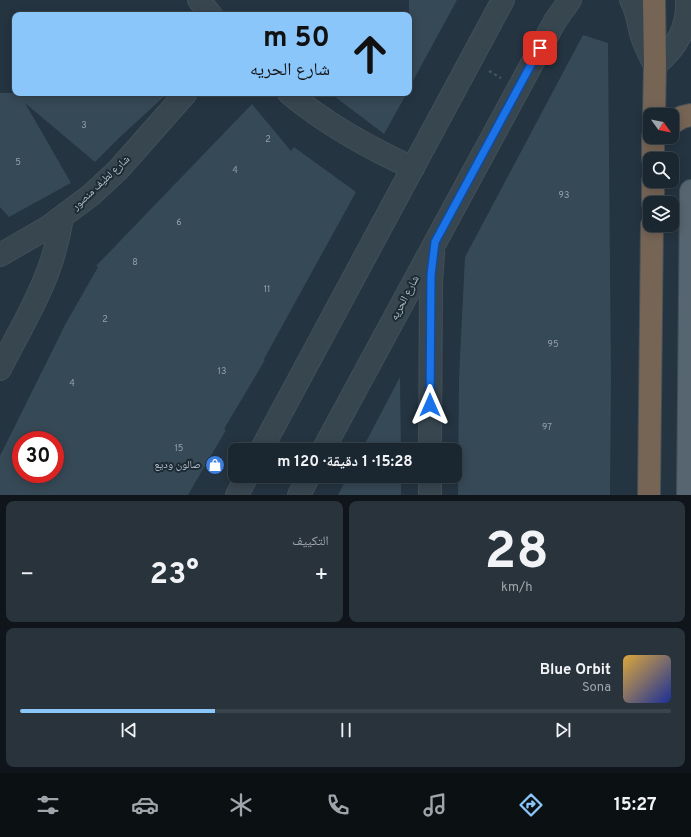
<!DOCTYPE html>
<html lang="ar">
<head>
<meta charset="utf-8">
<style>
	body { margin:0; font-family:Overpass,"Noto Naskh Arabic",sans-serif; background:#28333c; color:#f1f3f6; direction:rtl; height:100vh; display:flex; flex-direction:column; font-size:15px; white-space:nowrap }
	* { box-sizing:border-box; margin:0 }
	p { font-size:13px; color:#a0a5ab }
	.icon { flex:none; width:22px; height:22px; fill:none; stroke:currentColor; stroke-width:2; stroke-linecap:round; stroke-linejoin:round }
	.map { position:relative; height:495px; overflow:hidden; direction:ltr }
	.panel { display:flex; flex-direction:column; gap:6px; padding:6px; background:#0f151a; flex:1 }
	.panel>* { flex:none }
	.banner { position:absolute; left:12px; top:12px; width:400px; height:84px; border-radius:8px; box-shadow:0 2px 10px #0003,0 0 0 1px #39444c; direction:rtl; background:#8ac6fa; color:#111; overflow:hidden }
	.needle { width:26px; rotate:123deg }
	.buttons { position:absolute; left:643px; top:108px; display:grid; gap:8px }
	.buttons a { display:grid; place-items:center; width:36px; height:36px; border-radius:8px; background:#1b2730; box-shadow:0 2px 10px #0003,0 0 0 1px #39444c; font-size:20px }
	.speed { position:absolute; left:12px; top:431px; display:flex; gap:8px; font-size:20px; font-weight:700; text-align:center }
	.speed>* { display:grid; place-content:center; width:52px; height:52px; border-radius:50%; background:#1b2730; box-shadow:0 2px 10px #0003,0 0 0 1px #39444c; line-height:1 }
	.speed .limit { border:6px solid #d22; background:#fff; color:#111 }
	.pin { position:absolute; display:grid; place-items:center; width:34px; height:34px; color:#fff; margin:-17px; border-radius:8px; box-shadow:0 2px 6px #0006 }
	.me { position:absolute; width:44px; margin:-22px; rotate:0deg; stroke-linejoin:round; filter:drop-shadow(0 0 3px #0008) }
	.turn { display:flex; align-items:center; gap:14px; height:84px; padding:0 16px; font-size:18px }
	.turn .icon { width:52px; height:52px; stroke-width:2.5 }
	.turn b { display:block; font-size:28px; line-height:34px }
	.big { font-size:30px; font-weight:700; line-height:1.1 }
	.panel .tile { flex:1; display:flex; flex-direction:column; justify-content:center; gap:6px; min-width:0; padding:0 14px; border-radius:8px; background:#28333c }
	.panel .dial { align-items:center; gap:0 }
	.dial b { font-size:52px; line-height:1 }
	.song { display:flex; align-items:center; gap:12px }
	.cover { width:48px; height:48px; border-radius:6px; background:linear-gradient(135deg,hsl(40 70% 55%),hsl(230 70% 35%)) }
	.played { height:4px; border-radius:2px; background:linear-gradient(90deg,#8ac6fa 30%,#39444c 30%) }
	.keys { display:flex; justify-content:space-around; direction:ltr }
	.heat { display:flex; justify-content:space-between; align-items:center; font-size:22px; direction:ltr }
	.panel .tiles { flex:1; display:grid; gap:6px; grid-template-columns:1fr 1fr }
	.tile:last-child { grid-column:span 2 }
	.trip { position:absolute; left:228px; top:443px; width:234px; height:40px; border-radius:8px; background:#1b2730; box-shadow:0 2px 10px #0003,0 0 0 1px #39444c; font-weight:700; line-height:40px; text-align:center; direction:rtl }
	.tab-bar { display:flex; height:64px; justify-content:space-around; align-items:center; background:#0b1013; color:#a0a5ab }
	.tab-bar .icon { width:28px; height:28px }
	.tab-bar .active { color:#8ac6fa }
	.tab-bar b { font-size:18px; color:#f1f3f6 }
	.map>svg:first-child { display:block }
	.building { fill:#364956; fill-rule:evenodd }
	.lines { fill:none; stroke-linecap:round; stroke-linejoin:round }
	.minor-casing { stroke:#424f59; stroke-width:24 }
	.major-casing { stroke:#424f59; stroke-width:24 }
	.highway-casing { stroke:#43505a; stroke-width:24 }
	.path { stroke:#3f5957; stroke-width:2.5; stroke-dasharray:3 3; stroke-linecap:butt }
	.minor { stroke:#384650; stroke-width:22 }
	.major { stroke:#566570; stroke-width:22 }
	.highway { stroke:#766455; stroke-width:22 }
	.route-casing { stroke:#114b97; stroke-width:10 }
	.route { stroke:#1a73e8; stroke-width:7 }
	.labels { text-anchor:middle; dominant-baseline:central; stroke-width:4; stroke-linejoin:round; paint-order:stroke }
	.number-label { font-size:9px; fill:#93a0ab }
	.street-label { font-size:11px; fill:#b5c0ca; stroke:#1d2b35 }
	.poi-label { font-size:11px; fill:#b5c0ca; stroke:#1d2b35; text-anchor:end }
</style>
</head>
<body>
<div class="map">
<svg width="691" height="495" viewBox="0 0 691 495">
	<rect width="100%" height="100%" fill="#243440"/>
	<g class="building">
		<polygon points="409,0 457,0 409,88"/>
		<polygon points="583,35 608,43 611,376 610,495 458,495 459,378 465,257"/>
		<polygon points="0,93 168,93 121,136 95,162 25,103 71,183 9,217 0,207"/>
		<polygon points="330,93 407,93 384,134"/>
		<path d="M252,104L291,151L294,147L356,192L264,359L265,360L224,429L226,430L188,495H0V456L66,323L98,267L96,266ZM21,440H55V474H21Z"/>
		<polygon points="400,377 401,450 361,450 368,438"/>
		<polygon points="348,476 401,476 401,495 338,495"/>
	</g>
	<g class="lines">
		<g class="minor-casing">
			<g id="minor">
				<polyline points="199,0 211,15"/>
				<path d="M631,0C637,10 638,22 641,33C644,44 649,54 655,65C677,48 688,28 687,0"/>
				<path d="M289,93C326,124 369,148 413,168"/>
				<polyline points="0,255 47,228 91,195 118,170 186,93"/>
				<path d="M0,369C14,341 30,314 42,286C52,264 58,241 62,218"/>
				<polyline points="261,450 503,0"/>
				<polyline points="323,450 555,21 570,0"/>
				<polyline points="430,450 431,284 433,253"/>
				<polyline points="237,495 247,476"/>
				<polyline points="299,495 309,476"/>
				<polyline points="430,495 430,476"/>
			</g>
		</g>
		<g class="major-casing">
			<polyline id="major" points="688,495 691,191"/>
		</g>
		<g class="highway-casing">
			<g id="highway">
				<polyline points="654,0 655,65 654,115"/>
				<polyline points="672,123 682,117 691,115"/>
				<polyline points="653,159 653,137"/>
				<polyline points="653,203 653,181"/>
				<polyline points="649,495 652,225"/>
			</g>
		</g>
		<polyline class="path" points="489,71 501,78"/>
		<use href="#minor" class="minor"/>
		<use href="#major" class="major"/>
		<use href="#highway" class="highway"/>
	</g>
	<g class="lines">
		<g class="route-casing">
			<polyline id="route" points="430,405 431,275 435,242 540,48"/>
		</g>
		<use href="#route" class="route"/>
	</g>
	<defs>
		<g id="shop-disc" transform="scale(1)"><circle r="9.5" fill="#3f7fe0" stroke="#1d2b35"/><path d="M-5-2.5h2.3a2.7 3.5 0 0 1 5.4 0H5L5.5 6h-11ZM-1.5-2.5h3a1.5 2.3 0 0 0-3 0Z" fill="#fff"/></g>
	</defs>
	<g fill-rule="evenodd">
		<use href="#shop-disc" x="215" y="465"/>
	</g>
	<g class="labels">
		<g class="number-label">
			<text x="84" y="125">3</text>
			<text x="268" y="139">2</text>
			<text x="18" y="162">5</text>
			<text x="235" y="170">4</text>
			<text x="564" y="195">93</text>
			<text x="179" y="222">6</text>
			<text x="135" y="262">8</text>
			<text x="267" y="289">11</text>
			<text x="105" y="319">2</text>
			<text x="553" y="344">95</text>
			<text x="222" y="371">13</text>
			<text x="72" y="383">4</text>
			<text x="547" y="427">97</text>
			<text x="179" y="448">15</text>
		</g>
		<g class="street-label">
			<text transform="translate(101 183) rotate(-43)">شارع لطيف منصور</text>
			<text transform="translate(405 298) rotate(-62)">شارع الحريه</text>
		</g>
		<g class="poi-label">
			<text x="201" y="465">صالون وديع</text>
		</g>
	</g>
</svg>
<div class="buttons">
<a><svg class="needle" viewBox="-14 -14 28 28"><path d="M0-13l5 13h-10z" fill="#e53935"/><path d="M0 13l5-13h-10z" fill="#a0a5ab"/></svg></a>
<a><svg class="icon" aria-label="search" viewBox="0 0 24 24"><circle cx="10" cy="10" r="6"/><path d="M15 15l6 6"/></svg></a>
<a><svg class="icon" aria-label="layers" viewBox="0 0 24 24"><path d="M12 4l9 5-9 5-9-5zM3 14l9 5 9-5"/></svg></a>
</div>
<div class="speed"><div class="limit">30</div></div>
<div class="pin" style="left:540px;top:48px;background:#d93025"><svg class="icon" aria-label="arrive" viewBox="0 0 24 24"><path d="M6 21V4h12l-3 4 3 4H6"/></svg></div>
<svg class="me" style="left:430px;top:405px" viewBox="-20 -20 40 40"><path d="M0-17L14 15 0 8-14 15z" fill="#1a73e8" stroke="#fff" stroke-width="4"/></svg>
<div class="trip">15:28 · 1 دقيقة · 120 m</div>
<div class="banner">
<div class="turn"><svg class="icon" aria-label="ahead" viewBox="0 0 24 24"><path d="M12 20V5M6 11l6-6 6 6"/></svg><div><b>50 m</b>شارع الحريه</div></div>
</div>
</div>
<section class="panel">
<div class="tiles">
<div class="tile dial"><b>28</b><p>km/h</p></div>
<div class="tile"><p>التكييف</p>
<div class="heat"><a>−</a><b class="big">23°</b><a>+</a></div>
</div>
<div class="tile">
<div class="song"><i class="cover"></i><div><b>Blue Orbit</b><p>Sona</p></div></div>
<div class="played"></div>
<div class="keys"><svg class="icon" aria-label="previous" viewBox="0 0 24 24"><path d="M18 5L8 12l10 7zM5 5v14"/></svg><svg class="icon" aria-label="pause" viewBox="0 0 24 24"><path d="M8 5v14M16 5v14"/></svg><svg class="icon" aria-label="next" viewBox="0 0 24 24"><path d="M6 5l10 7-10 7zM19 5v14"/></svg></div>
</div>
</div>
</section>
<nav class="tab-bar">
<b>15:27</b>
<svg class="icon active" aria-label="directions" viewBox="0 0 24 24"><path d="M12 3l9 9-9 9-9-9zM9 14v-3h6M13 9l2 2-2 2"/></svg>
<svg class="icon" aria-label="music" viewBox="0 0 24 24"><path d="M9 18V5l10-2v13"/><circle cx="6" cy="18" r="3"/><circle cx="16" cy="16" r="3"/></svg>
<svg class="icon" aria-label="phone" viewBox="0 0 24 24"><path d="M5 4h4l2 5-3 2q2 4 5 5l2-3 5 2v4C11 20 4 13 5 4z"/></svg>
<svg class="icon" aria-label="climate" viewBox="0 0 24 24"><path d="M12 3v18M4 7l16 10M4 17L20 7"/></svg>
<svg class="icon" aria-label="car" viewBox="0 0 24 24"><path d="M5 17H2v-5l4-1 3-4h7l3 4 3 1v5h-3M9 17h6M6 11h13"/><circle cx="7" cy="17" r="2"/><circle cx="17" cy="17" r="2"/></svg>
<svg class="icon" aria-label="filters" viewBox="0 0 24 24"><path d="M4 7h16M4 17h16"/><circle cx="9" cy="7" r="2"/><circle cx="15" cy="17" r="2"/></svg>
</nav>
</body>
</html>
